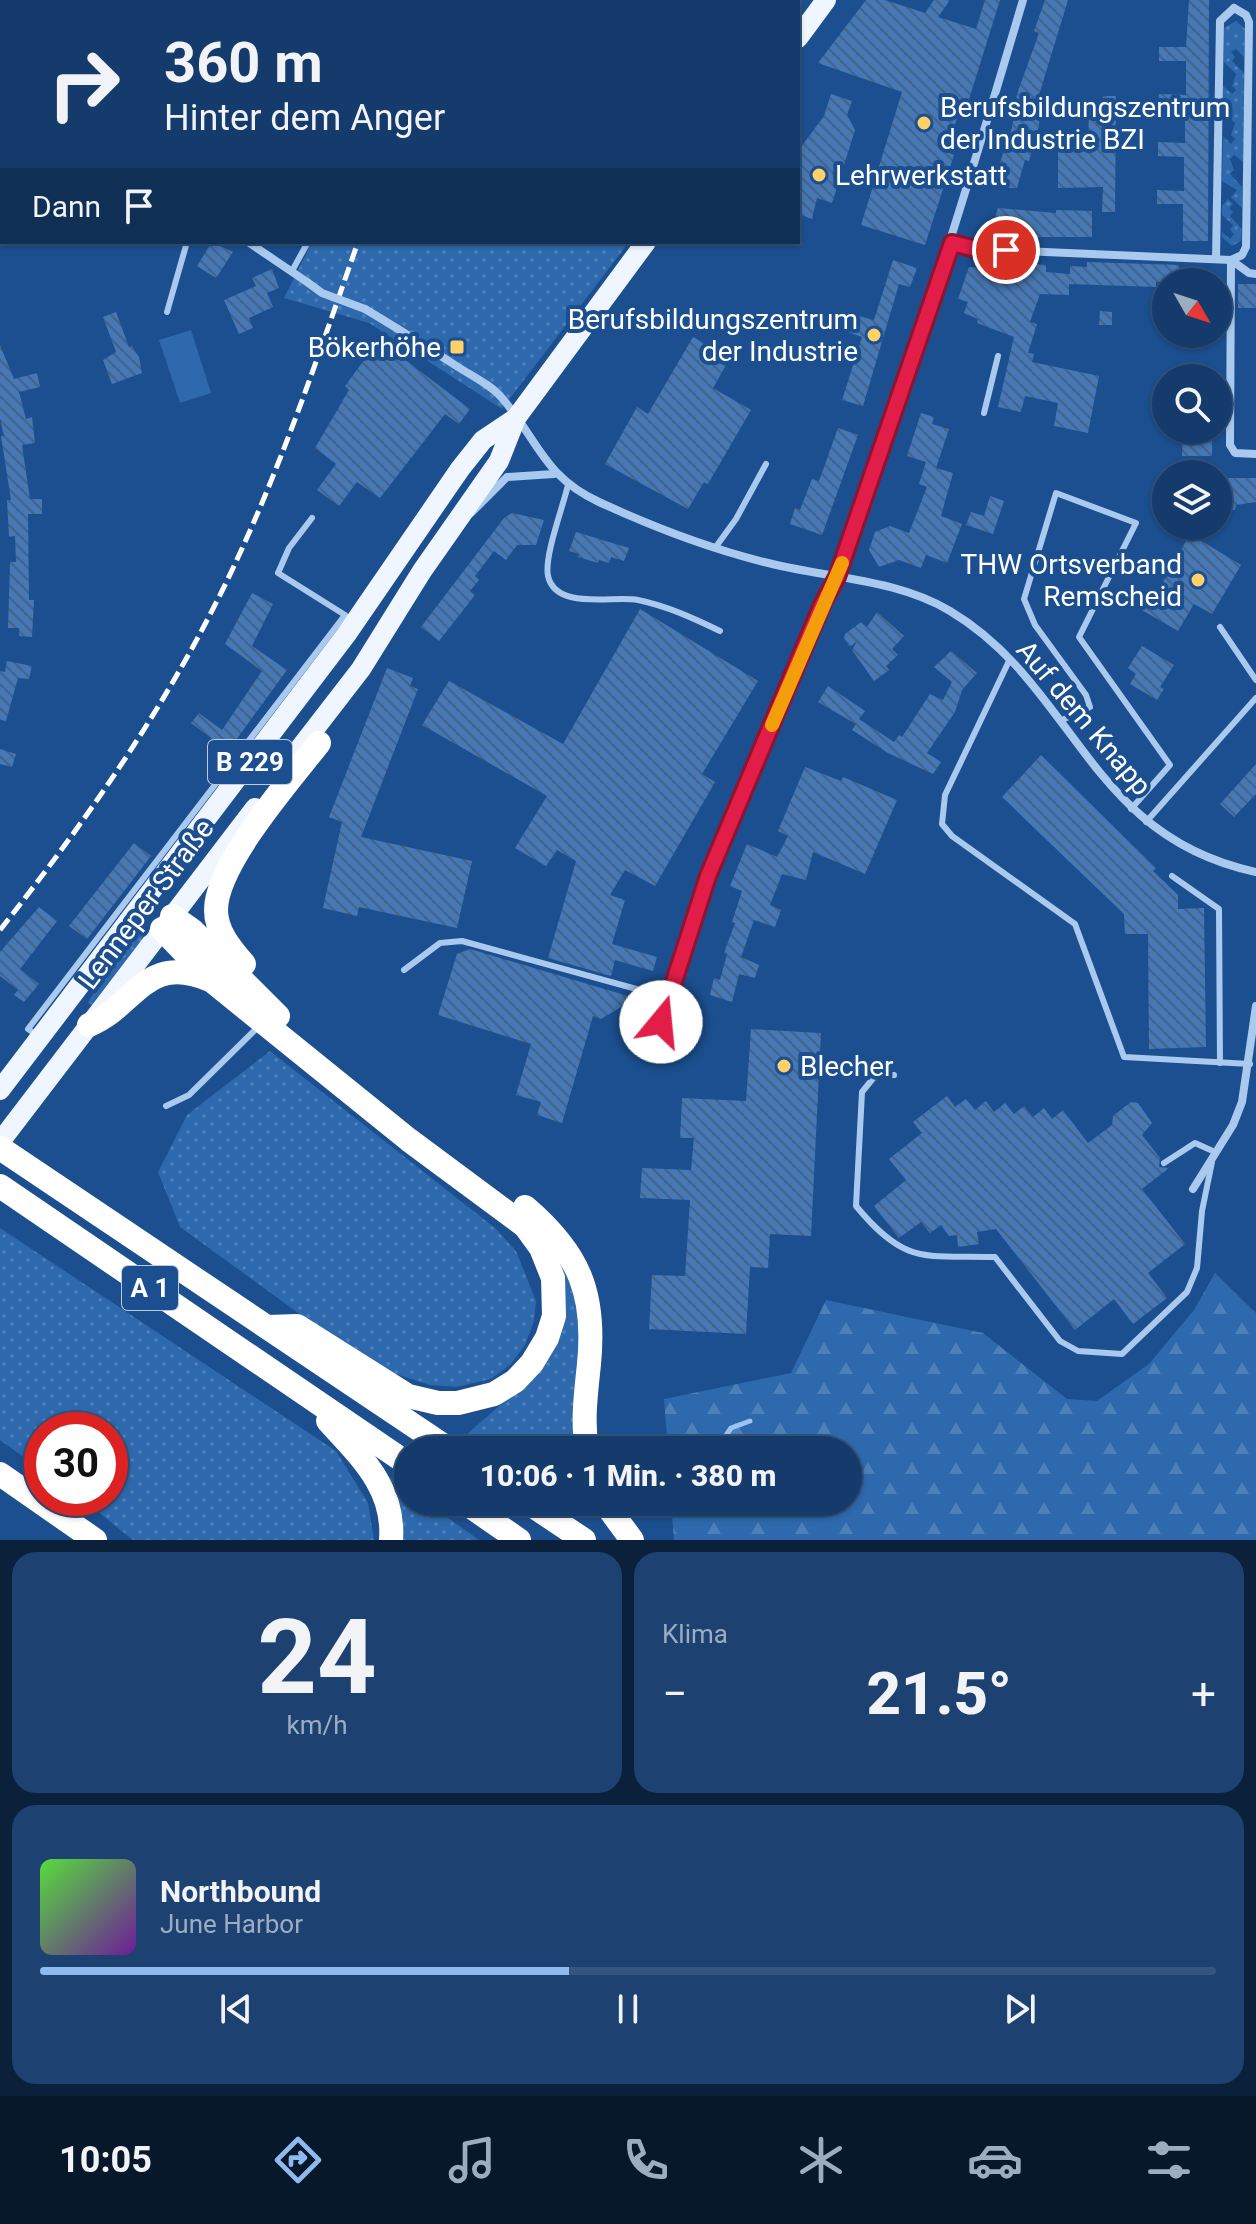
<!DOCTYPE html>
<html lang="de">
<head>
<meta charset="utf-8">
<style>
	body { margin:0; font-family:Roboto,sans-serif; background:#1d4271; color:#f1f3f6; height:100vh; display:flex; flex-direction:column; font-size:30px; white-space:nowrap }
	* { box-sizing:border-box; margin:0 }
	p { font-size:26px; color:#9dadc1 }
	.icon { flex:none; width:44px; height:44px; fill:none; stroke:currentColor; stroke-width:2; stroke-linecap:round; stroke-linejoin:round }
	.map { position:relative; height:1540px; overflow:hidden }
	.drawer { display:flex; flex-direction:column; gap:12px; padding:12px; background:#0b203b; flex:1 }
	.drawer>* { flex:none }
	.banner { position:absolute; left:0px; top:0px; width:800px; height:244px; box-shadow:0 2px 6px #0004,0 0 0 2px #33557e; background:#143b6b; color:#f1f3f6; overflow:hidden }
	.needle { width:52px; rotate:129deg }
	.controls { position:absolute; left:1152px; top:268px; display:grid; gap:16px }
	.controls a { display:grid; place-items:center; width:80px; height:80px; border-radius:50%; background:#143b6b; box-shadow:0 2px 6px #0004,0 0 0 2px #33557e; font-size:40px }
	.speed { position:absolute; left:24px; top:1412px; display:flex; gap:16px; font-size:40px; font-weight:700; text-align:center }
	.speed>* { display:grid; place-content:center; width:104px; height:104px; border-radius:50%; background:#143b6b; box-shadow:0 2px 6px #0004,0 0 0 2px #33557e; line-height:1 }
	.speed .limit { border:12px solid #d22; background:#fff; color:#111 }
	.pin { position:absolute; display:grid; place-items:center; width:68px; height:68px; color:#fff; margin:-34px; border:4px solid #fff; border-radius:50%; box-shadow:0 2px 8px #0007 }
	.me { position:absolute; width:88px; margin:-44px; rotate:17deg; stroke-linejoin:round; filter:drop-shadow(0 0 6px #0008) }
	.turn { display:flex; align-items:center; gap:28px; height:168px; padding:0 32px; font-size:36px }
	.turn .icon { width:104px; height:104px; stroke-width:2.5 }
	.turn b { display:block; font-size:56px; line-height:68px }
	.then { display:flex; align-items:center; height:76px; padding:0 32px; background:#0003; gap:16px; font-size:30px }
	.big { font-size:60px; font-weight:800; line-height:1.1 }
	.drawer .widget { flex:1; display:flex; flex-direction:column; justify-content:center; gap:12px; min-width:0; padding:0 28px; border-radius:24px; background:#1d4271 }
	.drawer .dial { align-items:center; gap:0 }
	.dial b { font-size:104px; line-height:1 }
	.song { display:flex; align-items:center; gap:24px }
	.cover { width:96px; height:96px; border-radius:12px; background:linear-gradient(135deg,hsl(110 70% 55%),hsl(280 70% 35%)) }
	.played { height:8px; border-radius:4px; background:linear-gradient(90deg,#90b9f0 45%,#33557e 45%) }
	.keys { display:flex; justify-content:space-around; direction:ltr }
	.heat { display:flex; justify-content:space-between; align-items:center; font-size:44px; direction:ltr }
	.drawer .tiles { flex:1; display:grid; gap:12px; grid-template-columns:1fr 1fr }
	.widget:last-child { grid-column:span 2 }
	.trip { position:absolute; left:394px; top:1436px; width:468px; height:80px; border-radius:40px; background:#143b6b; box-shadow:0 2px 6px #0004,0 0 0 2px #33557e; font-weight:800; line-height:80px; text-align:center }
	.menu { display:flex; height:128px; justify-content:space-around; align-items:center; background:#08182b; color:#9dadc1 }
	.menu .icon { width:56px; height:56px }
	.menu .current { color:#90b9f0 }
	.menu b { font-size:36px; color:#f1f3f6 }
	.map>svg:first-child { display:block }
	.grass { fill:url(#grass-dots) }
	.forest { fill:url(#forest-firs) }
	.pitch { fill:#2e69ad }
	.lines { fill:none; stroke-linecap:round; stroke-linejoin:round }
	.stream { stroke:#9cc4f0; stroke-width:5 }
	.building { fill:url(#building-back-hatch) }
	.service { stroke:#a9c9ee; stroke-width:6 }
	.minor { stroke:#a9c9ee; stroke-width:8 }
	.primary { stroke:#f0f6ff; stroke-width:20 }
	.motorway { stroke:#fff; stroke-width:24 }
	.rail { stroke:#fff; stroke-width:5; stroke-dasharray:14 6; stroke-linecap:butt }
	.minor-bridge { stroke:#a9c9ee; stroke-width:8 }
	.route-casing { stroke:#92132f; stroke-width:20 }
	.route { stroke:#e11d48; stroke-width:14 }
	.slow { stroke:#f59e0b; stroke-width:14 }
	.poi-dot { fill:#ffd166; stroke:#1b4f8f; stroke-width:3 }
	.labels { text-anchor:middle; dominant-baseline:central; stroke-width:8; stroke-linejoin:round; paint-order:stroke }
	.shield { fill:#1b4f8f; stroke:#bbcadd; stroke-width:2 }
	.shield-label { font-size:26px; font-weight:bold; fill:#fff }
	.poi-label { font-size:28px; fill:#fff; stroke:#1b4f8f; text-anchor:start }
	.street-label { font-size:28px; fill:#fff; stroke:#1b4f8f }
</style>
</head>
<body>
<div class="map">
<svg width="1256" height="1540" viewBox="0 0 1256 1540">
	<defs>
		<pattern id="grass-dots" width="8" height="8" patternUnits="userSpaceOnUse" patternTransform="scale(2)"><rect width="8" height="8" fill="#2e69ad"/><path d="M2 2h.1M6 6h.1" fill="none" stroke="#4d80b9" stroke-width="1.8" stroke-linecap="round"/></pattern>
		<pattern id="forest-firs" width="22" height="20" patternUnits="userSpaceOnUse" patternTransform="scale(2)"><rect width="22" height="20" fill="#2e69ad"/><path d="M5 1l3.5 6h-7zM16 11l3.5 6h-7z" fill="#4d80b9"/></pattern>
		<pattern id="building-back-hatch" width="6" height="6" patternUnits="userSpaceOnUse" patternTransform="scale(2)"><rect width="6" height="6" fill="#4478b7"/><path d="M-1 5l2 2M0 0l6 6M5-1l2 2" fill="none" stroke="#486282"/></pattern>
	</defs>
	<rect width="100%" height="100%" fill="#1b4f8f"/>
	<g class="grass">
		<polygon points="375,0 594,0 596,2 374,2"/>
		<polygon points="1236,21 1245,29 1244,57 1236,49 1231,52 1235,57 1232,61 1244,73 1243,162 1234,155 1230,159 1234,170 1230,174 1242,187 1242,208 1231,197 1237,190 1222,181 1223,136 1231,144 1235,139 1231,135 1235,123 1223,112 1223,86 1232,94 1236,90 1232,86 1236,74 1224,62 1224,28"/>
		<polygon points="1228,199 1233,204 1229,208 1233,212 1230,216 1242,229 1241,241 1232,246 1222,237 1222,232 1230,239 1234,234 1230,230 1233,225 1222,215 1222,206"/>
		<polygon points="312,242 629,242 502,409 369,323 284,298"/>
		<path d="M144,932L146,936L91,1005L88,1002C103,981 117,937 144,932Z"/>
		<polygon points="270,1051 495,1228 516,1251 536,1301 534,1321 525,1345 511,1364 491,1379 456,1387 430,1385 371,1366 180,1227 158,1172 187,1115"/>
		<polygon points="0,1228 336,1451 368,1503 374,1540 133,1540 81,1498 110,1498 110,1430 42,1430 42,1470 0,1440"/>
		<polygon points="548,1239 581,1305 578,1450 489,1450 466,1435 537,1373"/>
		<polygon points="388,1476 408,1489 408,1502 426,1502 479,1540 401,1540"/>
	</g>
	<polygon class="forest" points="1215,1273 1256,1313 1256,1540 674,1540 671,1502 848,1502 848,1450 668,1450 664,1399 791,1373 826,1300 983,1333 1067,1399 1097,1401 1149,1364 1194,1310"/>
	<polygon class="pitch" points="191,330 211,393 180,403 159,340"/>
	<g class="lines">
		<polyline class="stream" points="716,1450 731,1428 750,1421"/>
	</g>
	<g class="building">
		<polygon points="866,0 885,0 925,13 934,0 950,0 938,17 976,29 985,0 1000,0 965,112 959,111 947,152 954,155 925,245 861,225 902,92 818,63"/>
		<polygon points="1045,0 1068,0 1032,118 1039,120 1039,126 1029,161 1025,160 1017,188 991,188 1012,128 1017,94 1039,33 1034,31"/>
		<polygon points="1189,0 1209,0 1208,241 1183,241 1183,204 1157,204 1157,190 1184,191 1184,157 1158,156 1158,142 1185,143 1185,109 1159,108 1159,94 1186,95 1186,61 1159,61 1159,47 1186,47"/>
		<polygon points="831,94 852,101 847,115 855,130 832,203 817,198 812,219 798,214 798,151 824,116"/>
		<polygon points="1103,96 1116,96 1115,212 1102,212 1103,187 1058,188 1058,148 1088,148 1089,107 1103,107"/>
		<polygon points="998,208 1056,213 1056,210 1092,211 1092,237 1020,237 992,228"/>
		<polygon points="212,242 233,252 216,278 197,266"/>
		<polygon points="893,260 917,268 910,287 899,284 863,406 842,400 862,337 845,331 851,314 874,320"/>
		<polygon points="1003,261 1046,265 1046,272 1070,274 1070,266 1087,267 1087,262 1179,265 1179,282 1156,282 1156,287 1069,284 1069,295 1040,294 1030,322 1037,324 1028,353 1034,354 1032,362 1099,376 1088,433 1054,426 1058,403 1025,396 1021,412 998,407 1014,337 977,323 978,319 964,313 968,302 958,299 969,267 990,268 990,262"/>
		<polygon points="272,269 279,288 267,293 273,307 249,318 253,328 239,334 224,300 256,286 252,278"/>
		<polygon points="1218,283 1224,284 1224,308 1218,308"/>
		<rect x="1238" y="284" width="18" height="24"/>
		<polygon points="1100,311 1112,312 1112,325 1099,325"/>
		<polygon points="116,312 129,347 132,346 139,357 142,373 112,384 103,360 116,352 103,317"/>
		<polygon points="693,337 730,358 713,388 751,410 708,484 704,482 688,509 605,464 637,407 648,414"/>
		<polygon points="379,340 470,409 459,424 445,414 380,498 357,482 339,506 317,490 336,464 315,448 349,390 345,386"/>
		<polygon points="0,345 14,379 37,373 40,387 19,392 26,419 32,417 35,443 22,445 30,499 42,499 42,514 28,514 29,600 34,600 32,637 19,636 19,628 8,628 10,562 16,562 15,536 9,537 7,500 11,500 1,436 4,436 0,419"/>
		<polygon points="921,413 934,417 932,424 949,429 936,468 953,473 941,516 962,524 947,563 926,555 921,568 899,560 879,567 869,550 875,532 890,526 909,533 927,487 919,484 926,462 907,456"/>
		<polygon points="838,428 858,435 822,535 790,524 795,508 800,510 812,479 819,481"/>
		<polygon points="1183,430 1200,430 1204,440 1212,440 1212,456 1182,456"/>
		<polygon points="1220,478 1256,478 1256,502 1236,505 1235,510 1218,510"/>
		<polygon points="990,496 1004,501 993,534 966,525 971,512 984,516"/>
		<polygon points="512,513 544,520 536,545 517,545 506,560 494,551 475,576 479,580 470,591 475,595 439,641 421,627 504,518"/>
		<polygon points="576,532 629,548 624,561 611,557 609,563 599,560 598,563 578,557 579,554 569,551"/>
		<polygon points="1190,534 1241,565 1212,614 1194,604 1178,631 1140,609 1148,595 1154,598"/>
		<polygon points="252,593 273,604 252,646 287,670 228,751 191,723 199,713 222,730 262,671 225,644"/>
		<polygon points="640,609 758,681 702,774 715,782 655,886 625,870 610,895 625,900 612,944 657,957 653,971 615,960 611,976 548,958 576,861 557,850 546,866 515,848 547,796 422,725 449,681 563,744"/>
		<polygon points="877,612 904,636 892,649 898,655 886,666 889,670 874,681 852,650 857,641 850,647 844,638 845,634 861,622 867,627"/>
		<polygon points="1142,646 1174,665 1160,687 1164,689 1157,700 1130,684 1136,674 1128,668"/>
		<polygon points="951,651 977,673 962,690 955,712 927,753 941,762 933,774 888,753 852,730 856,724 818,702 828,686 865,711 859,719 894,742 899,735 902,737 930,694 943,700 952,682 934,667"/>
		<polygon points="7,661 32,666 29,679 18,678 6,721 0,720 0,671 5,672"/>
		<polygon points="387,668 413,678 410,686 418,689 361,837 472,861 457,928 359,907 357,916 323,908 342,822 329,817"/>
		<polygon points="0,749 16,754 12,767 0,764"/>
		<polygon points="1041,755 1156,868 1153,871 1178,895 1178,909 1204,908 1206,1047 1149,1049 1148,934 1125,934 1124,914 1002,797"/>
		<polygon points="1256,764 1256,794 1234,817 1220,804"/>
		<polygon points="805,767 841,781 843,777 897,800 865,874 813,852 806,880 782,874 770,905 781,910 775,927 754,920 741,957 759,965 755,978 739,974 732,1002 710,995 714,978 720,980 727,954 724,953 735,923 732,922 742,891 730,886 738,866 747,844 777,857 788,836 778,831"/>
		<polygon points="134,843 151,856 87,939 69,926"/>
		<polygon points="39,907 57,921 20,969 39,984 24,1002 14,995 18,990 0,976 0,952"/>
		<polygon points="470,949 628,996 626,1004 601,1019 593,1016 562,1123 537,1115 541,1102 516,1095 531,1044 438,1015 457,954"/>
		<polygon points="751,1029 821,1033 811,1236 770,1234 768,1268 750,1267 746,1334 649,1329 652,1275 685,1276 690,1200 640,1198 642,1168 691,1170 694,1138 680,1138 682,1098 746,1101"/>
		<polygon points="947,1096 955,1107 966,1099 975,1110 986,1101 994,1112 1005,1103 1014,1114 1024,1106 1033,1117 1044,1108 1052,1119 1063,1110 1088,1143 1112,1125 1113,1116 1131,1102 1138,1103 1152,1123 1142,1135 1160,1158 1159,1167 1169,1168 1142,1189 1185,1244 1148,1273 1167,1298 1133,1324 1114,1299 1075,1330 996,1229 977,1232 979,1244 958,1247 957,1235 949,1236 941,1225 930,1233 921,1222 899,1238 874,1206 906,1180 889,1159 922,1133 913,1122"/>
	</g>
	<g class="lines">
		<g class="service">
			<polyline points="334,2 334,0"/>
			<polyline points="762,2 763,0"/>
			<polyline points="292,271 308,242"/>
			<polyline points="167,312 187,242"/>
			<polyline points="984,413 998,356"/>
			<path d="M568,485C563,507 544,556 548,576C556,611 614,595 638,600C667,606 693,618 720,631"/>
			<polyline points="715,548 736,519 766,464"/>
			<polyline points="1220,627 1256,680"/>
			<polyline points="1009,661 945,795 942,824 952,836 1075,924 1124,1057 1250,1064"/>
			<polyline points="1060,721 1090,707 1086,695 1035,625 1024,599 1056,493 1136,523 1079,637 1170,765 1131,809"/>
			<polyline points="1146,822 1256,698"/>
			<polyline points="1172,876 1219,909 1220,1063"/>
			<polyline points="404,970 440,943 462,941 669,998"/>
			<polyline points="37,1035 28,1029 345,615 278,573 289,548 312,518"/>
			<path d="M894,1075L875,1076L862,1092L856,1206C906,1266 923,1255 995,1257L1060,1341L1078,1351L1122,1354L1187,1292L1197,1268L1202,1211L1212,1162"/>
			<polyline points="166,1106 189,1095 258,1027"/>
			<polyline points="1164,1163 1195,1143 1215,1152"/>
		</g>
		<g class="minor">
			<polyline points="25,0 26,2"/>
			<polyline points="365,2 365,0"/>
			<polyline points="248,242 307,282"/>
			<polyline points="952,243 976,249 1231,260 1249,273 1256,274"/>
			<polyline points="1216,259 1220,21 1234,8"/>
			<polyline points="1231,260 1242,255 1246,247 1249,22 1246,15 1234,8"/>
			<polyline points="1231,260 1230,445 1235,453 1256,454"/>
			<path d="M365,309C397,328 427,347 458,367C472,376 491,385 502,398C538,440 544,477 599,502C651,526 708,548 764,562C824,578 895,578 950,611C1076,686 1087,836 1256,872"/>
			<polyline points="471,513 507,477 554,474"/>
			<path d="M643,1053L661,1022L708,876L822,605C856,544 874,472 896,406C942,271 983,136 1023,0"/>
			<polyline points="1193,1189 1233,1125 1242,1102 1256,1006"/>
		</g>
		<g class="primary">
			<polyline points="798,38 826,0"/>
			<polyline points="293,757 361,669 422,571 499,461 516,418 646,242"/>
			<polyline points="0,1090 346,635 460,469 483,440 516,418"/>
			<polyline points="0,1142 255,808"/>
		</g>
		<g class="motorway">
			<polyline points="172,916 192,930 278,1016"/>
			<polyline points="162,929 212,981 409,1140 525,1226 541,1248 553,1278 554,1316 547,1338 532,1363 515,1381 494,1394 458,1403 438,1403 408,1396 297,1326 267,1327"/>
			<path d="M244,964C230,948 216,931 216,910C216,864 290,780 319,743"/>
			<path d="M89,1025C136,1006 145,952 210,980"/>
			<polyline points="0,1148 450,1450"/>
			<polyline points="0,1186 408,1464"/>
			<path d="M525,1207C579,1253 596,1293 589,1364C586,1393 582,1421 587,1450"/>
			<path d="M328,1421C361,1457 395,1488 391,1540"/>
			<polyline points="0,1474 95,1540"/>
			<polyline points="464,1502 519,1540"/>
			<polyline points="527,1502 584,1540"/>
			<polyline points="604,1502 632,1540"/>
		</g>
		<g class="rail">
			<polyline points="431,2 432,0"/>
			<path d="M0,930C83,825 159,717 219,597C276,483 316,362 358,242"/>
		</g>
		<polyline class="minor-bridge" points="307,282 322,293 365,309"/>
	</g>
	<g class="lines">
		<g class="route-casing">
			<polyline id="route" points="661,1022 708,876 822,605 837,577 952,243 976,249 1006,250"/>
		</g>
		<use href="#route" class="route"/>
		<polyline class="slow" points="772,725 842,563"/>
	</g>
	<g class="poi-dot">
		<circle cx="924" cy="123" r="8"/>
		<circle cx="819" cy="175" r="8"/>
		<circle cx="874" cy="335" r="8"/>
		<rect x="449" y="339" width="16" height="16" rx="4"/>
		<circle cx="1198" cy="580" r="8"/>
		<circle cx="784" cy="1066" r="8"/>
	</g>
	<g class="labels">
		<g class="shield">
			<rect x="208" y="740" width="84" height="44" rx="6"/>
			<rect x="122" y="1266" width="56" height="44" rx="6"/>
		</g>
		<g class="shield-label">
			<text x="250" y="762">B 229</text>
			<text x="150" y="1288">A 1</text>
		</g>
		<g class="poi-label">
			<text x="940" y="107">Berufsbildungszentrum<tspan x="940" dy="32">der Industrie BZI</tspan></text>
			<text x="835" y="175">Lehrwerkstatt</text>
			<text x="858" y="319" text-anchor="end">Berufsbildungszentrum<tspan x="858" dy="32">der Industrie</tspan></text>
			<text x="441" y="347" text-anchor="end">Bökerhöhe</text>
			<text x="1182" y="564" text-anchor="end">THW Ortsverband<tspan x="1182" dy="32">Remscheid</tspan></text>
			<text x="800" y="1066">Blecher</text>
		</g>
		<g class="street-label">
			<text transform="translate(1084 718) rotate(50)">Auf dem Knapp</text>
			<text transform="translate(146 904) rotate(-53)">Lenneper Straße</text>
		</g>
	</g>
</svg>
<div class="controls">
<a><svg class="needle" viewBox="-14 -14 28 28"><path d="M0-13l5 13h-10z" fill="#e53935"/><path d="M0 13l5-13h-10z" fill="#9dadc1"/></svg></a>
<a><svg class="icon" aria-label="search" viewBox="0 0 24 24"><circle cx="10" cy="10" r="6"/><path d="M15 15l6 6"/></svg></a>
<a><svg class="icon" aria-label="layers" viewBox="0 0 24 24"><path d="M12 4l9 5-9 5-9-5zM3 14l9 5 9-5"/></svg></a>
</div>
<div class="speed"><div class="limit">30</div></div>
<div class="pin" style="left:1006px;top:250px;background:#d93025"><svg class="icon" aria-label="arrive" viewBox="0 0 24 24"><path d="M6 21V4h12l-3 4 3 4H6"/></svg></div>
<svg class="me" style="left:661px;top:1022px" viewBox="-20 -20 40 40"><circle r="19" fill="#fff"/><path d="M0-13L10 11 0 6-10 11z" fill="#e11d48"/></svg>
<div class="trip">10:06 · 1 Min. · 380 m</div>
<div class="banner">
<div class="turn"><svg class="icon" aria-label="right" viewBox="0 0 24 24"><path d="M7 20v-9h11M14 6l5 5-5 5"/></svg><div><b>360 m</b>Hinter dem Anger</div></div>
<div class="then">Dann<svg class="icon" aria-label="arrive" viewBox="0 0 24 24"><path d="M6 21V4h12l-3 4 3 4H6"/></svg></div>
</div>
</div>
<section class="drawer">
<div class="tiles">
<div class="widget dial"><b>24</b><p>km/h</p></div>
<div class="widget"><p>Klima</p>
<div class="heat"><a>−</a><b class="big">21.5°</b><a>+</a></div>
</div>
<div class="widget">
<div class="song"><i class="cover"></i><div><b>Northbound</b><p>June Harbor</p></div></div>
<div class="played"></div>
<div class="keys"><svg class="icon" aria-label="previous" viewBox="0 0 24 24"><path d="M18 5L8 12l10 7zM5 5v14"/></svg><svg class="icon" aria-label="pause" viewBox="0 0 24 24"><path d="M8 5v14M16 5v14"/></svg><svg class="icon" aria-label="next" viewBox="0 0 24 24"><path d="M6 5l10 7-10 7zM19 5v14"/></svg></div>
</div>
</div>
</section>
<nav class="menu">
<b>10:05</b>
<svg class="icon current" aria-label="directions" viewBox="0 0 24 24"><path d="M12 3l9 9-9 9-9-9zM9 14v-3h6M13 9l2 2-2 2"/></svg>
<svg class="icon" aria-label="music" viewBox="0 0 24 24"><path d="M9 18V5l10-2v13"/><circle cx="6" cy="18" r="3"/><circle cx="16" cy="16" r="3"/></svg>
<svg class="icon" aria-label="phone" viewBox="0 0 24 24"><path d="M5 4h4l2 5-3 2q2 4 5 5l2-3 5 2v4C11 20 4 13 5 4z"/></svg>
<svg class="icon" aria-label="climate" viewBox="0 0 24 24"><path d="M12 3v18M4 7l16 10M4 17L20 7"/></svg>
<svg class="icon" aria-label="car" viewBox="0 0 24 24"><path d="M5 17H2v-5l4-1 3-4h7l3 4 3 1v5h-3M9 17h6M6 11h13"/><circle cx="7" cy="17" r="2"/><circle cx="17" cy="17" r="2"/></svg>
<svg class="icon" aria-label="filters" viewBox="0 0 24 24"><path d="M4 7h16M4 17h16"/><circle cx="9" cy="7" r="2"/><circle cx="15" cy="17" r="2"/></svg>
</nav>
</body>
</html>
